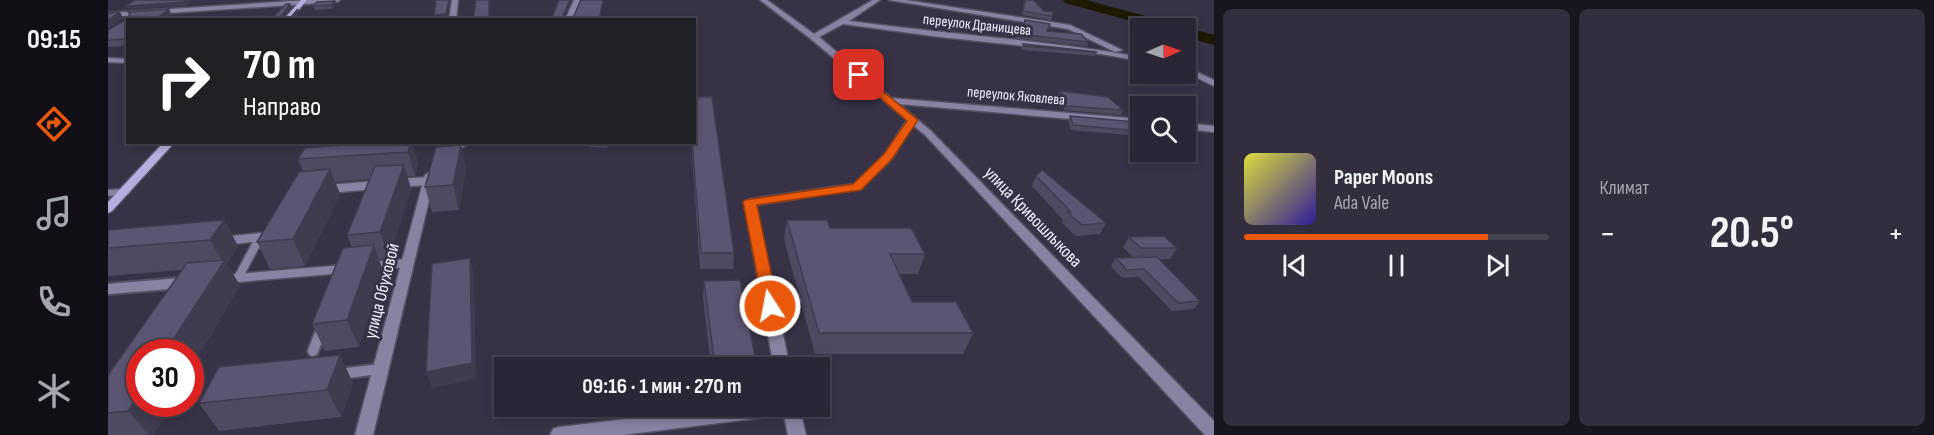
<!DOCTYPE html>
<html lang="ru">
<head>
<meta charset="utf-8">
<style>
	body { margin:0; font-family:"Sofia Sans Condensed",sans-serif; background:#322e3d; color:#f1f3f6; height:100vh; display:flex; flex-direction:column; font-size:22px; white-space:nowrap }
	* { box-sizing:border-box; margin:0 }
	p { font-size:20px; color:#a5a5ad }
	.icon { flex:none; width:33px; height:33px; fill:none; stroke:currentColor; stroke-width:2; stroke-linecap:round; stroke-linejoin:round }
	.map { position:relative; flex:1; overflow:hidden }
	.sheet { display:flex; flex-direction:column; gap:9px; padding:9px; background:#17151d; width:720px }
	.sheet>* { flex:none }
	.banner { position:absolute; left:18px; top:18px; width:570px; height:126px; border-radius:0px; box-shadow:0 3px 9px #0003,0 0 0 2px #464350; background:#202124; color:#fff; overflow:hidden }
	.needle { width:39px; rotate:88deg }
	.fabs { position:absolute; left:1022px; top:18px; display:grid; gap:12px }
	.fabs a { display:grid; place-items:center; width:66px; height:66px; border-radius:0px; background:#2a2635; box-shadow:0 3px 9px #0003,0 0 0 2px #464350; font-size:30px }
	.speed { position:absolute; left:18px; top:339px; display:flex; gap:12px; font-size:30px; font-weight:700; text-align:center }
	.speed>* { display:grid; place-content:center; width:78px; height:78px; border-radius:50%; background:#2a2635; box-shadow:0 3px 9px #0003,0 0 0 2px #464350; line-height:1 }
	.speed .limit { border:9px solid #d22; background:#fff; color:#111 }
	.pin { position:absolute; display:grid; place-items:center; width:51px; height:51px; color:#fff; margin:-26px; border-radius:12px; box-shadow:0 3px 9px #0006 }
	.me { position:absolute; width:66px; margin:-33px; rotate:349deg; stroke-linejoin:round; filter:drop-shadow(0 0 4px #0008) }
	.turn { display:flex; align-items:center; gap:21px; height:126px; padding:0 18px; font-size:27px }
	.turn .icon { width:78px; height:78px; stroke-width:2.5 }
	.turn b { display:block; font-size:42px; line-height:51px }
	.big { font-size:45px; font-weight:700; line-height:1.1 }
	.sheet .tile { flex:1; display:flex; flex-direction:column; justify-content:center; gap:9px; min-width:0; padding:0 21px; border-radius:9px; background:#322e3d }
	.song { display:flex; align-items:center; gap:18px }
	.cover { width:72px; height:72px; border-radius:9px; background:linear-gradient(135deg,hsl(60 70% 55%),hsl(250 70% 35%)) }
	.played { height:6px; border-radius:3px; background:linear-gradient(90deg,#ea580c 80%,#464350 80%) }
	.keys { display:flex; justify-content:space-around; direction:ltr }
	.heat { display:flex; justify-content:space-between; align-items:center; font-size:33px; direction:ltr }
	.sheet .tiles { flex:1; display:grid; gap:9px; grid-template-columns:repeat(2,1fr) }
	.trip { position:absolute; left:386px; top:357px; width:336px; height:60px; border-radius:0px; background:#2a2635; box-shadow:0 3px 9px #0003,0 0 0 2px #464350; font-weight:700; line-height:60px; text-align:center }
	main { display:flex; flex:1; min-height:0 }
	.menu { display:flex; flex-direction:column; width:108px; justify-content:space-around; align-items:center; background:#110f15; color:#a5a5ad }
	.menu .icon { width:42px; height:42px }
	.menu .on { color:#ea580c }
	.menu b { font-size:27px; color:#f1f3f6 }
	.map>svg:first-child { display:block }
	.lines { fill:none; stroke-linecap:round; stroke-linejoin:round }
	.river { fill:#1d1900; fill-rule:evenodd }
	.lane-far1-casing { stroke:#565064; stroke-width:11 }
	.lane-casing { stroke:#565064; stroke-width:14 }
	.street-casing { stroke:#565064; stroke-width:3 }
	.secondary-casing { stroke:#565064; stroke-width:3 }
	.lane-far1 { stroke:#8982a2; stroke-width:8 }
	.lane { stroke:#8982a2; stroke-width:10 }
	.street { fill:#8982a2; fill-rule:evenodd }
	.secondary { fill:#b9addf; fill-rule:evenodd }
	.wall { fill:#4f4962 }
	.shaded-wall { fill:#403c50 }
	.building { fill:#5c5572; stroke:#403c50; stroke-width:1.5 }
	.route { fill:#ea580c; stroke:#983908; stroke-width:1.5 }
	.labels { text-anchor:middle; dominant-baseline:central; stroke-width:6; stroke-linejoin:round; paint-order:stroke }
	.far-street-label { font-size:15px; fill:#f2effd; stroke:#383247 }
	.street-label { font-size:18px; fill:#f2effd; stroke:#383247 }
</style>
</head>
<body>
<main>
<nav class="menu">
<b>09:15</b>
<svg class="icon on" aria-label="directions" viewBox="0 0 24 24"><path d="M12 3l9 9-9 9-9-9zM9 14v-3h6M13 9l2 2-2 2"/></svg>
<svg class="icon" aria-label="music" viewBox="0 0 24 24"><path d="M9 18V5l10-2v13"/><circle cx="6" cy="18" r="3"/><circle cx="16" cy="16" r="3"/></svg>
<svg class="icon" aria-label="phone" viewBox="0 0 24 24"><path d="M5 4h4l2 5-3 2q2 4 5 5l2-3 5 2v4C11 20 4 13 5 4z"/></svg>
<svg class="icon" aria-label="climate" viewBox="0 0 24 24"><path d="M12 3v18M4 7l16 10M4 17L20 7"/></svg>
</nav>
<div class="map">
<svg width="1106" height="435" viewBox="0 0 1106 435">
	<rect width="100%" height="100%" fill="#383247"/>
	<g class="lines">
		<polygon class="river" points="955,0 978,0 1071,25 1073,28 1077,27 1106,35 1106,45 1077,37 1077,28 1049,28 957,3"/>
		<g class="lane-far1-casing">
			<g id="lane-far1">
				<polyline points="291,183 320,181"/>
				<polyline points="219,189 269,185"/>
				<polyline points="115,241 152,237 130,278"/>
				<polyline points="263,266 299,263"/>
				<polyline points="117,279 236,269"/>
			</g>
		</g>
		<g class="lane-casing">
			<g id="lane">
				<polyline points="0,289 74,283"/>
				<polyline points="205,351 214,328"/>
				<polyline points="231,374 272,369"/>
			</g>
		</g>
		<g class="street-casing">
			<g id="street">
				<polygon points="200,0 232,0 229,2 0,17 0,13"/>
				<polygon points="344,0 350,0 348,20 341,20"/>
				<polygon points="466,0 472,0 464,20 457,20"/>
				<path d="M652,0H659L706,34L765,0H772L741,21C838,34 936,40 1032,57V61L993,54L832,37L735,24L711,37L783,98L1032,119V125L791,104L823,131L1106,421V435H1097L817,135L805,125L784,159L753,189L648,205L682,368H666L636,202L642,199L746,184L776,155L799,120L703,39Z"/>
				<polygon points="781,0 797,0 962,25 1014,50 1007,52 960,29"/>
				<polygon points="0,58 20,59 20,63 0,62"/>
				<polygon points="1077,67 1106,80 1106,86 1077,72"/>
				<polygon points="1077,123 1106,126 1106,132 1077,129"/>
				<polygon points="350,142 365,142 343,153 339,154 334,151"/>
				<polygon points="322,172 327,175 265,435 247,435 317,175"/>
				<polygon points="16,189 20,190 22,192 20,194 0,196 0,190"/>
				<polygon points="626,406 691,406 698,435 680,435 676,415 514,435 442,435 445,429 451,427"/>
			</g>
		</g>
		<g class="secondary-casing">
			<g id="secondary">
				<polygon points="193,0 199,0 182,20 175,20"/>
				<polygon points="56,142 67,142 4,211 0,213 0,202"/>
			</g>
		</g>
		<use href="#lane-far1" class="lane-far1"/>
		<use href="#lane" class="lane"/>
		<use href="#street" class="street"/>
		<use href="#secondary" class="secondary"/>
	</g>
	<g class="wall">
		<polygon points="916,0 925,0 936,11 946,12 943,20 914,15"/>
		<polygon points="227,1 228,4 224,9 207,10 205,6"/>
		<polygon points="20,12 64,15 20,20 20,46 0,47 0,30 18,20 22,15"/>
		<polygon points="917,20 939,31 980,42 979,46 908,38 905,32 907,28 915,29"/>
		<polygon points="915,44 989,52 987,56 915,50 913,48"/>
		<polygon points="952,91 1015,110 1013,115 956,110 950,95"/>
		<polygon points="962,116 1032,126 1032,136 963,130 960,121"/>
		<polygon points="276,142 304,142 310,164 307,176 299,176 303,189 281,258 271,259 275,272 251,347 217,351 204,324 244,247 239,235 262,179 227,182 232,194 197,266 162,269 149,242 195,171 190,159"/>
		<polygon points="481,142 502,142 499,148 482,147"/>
		<polygon points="583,142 586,142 626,253 625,269 592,269"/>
		<polygon points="358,169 351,210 324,212 317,187"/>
		<polygon points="928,176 998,223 992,234 968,236 954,223 955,220 924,186"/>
		<polygon points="116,220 130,246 119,263 132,286 32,404 64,404 46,435 0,435 0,375 74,270 0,276 0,230"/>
		<polygon points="679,220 722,228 817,254 810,274 791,274 804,302 865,333 855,354 707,354 676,239"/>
		<polygon points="1021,237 1069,248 1062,259 1051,259 1092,301 1086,309 1064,311 1031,277 1014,278 1003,266 1008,258 1025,258 1015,247"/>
		<polygon points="596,281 647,357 645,368 603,368 595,297"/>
		<polygon points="245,383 233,417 111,431 91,403"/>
	</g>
	<g class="shaded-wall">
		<polygon points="78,0 85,0 77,6 20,9 18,6"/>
		<polygon points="341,0 342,0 339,18 326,19 326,15"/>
		<polygon points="462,0 464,0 455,19 455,15"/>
		<polygon points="227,1 228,4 224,9 223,5"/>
		<polygon points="182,4 183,7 175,20 172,18"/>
		<polygon points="61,9 64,15 58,20 46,20"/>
		<polygon points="190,9 191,13 188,20 185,20"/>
		<polygon points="12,12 15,18 0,28 0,20"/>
		<polygon points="303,142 304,142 310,164 307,176 300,152"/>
		<polygon points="353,145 358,169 351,210 345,185"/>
		<polygon points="296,165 303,189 281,258 272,232"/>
		<polygon points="222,169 232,194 197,266 185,239"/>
		<polygon points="116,220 130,246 119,263 132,286 82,371 82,352 57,352 115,263 102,240"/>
		<polygon points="266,245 275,272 251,347 239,320"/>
		<polygon points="362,258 366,274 368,379 324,388 318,372"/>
		<polygon points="232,355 245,383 233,417 219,390"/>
		<polygon points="32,393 32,404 64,404 46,435 41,435 20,411"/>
	</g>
	<g class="building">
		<polygon points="27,0 78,0 75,2 18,6"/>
		<polygon points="328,0 341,0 338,14 326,15"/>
		<polygon points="368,0 381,0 381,18 376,18 376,20 365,20"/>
		<polygon points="451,0 462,0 455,15 457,18 465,18 473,0 495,0 491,20 443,20"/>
		<polygon points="917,0 925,0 936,11 946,12 944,16 915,11"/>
		<polygon points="227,1 223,5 205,6 209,2"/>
		<polygon points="178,4 182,4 172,18 182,18 190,9 185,20 162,20"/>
		<polygon points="61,9 46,20 20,20 20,39 0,40 0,30 18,20 22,14 20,12"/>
		<polygon points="12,12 0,20 0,14 2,13"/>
		<polygon points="917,20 942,24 939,31 973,34 980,42 910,34 907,28 916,29"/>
		<polygon points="915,44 989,52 916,46"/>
		<polygon points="952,91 1000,97 1015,110 958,106"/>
		<polygon points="586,97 604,97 626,253 593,253 584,142 586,142"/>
		<polygon points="962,116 1027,122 1032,126 1032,131 965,125"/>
		<polygon points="276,142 303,142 300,152 190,159 197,148"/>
		<polygon points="353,145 345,185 317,187 328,147"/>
		<polygon points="296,165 272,232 239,235 267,166"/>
		<polygon points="222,169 185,239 149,242 191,172"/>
		<polygon points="934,170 998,223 974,225 959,212 963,212 928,176"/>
		<polygon points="116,220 102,240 0,248 0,230"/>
		<polygon points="679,220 719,220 722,228 803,228 817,254 782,254 804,302 848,302 865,333 711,333"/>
		<polygon points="1056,236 1069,248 1033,248 1021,237"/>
		<polygon points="266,245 239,320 204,324 235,248"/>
		<polygon points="1049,257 1092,301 1070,303 1036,269 1019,270 1008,258"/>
		<polygon points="362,258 364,363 318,372 324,264"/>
		<polygon points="117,260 57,352 32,352 32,393 20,411 0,413 0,375 79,263"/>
		<polygon points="632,280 647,357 606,358 596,281"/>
		<polygon points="232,355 219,390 91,403 111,367"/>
	</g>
	<polygon class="route" points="751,72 810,120 784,159 753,190 649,205 670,306 668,310 656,310 635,202 637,200 745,184 776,154 799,121 748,77 746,75"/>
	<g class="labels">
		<g class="far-street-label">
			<text transform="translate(869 25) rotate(6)">переулок Дранищева</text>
			<text transform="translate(908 96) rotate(5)">переулок Яковлева</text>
		</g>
		<g class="street-label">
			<text transform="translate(925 217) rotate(46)">улица Кривошлыкова</text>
			<text transform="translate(274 291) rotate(-76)">улица Обуховой</text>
		</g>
	</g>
</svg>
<div class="fabs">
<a><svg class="needle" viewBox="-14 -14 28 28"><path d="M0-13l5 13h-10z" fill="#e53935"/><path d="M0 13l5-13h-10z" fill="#a5a5ad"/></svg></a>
<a><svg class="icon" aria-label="search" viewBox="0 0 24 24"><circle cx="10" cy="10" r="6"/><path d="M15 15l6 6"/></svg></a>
</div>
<div class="speed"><div class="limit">30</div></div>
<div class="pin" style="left:751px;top:75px;background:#d93025"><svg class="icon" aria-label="arrive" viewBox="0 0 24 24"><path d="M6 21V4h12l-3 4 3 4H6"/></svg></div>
<svg class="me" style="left:662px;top:306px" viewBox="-20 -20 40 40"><circle r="17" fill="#ea580c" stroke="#fff" stroke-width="3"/><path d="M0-11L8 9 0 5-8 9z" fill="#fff"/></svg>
<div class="trip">09:16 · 1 мин · 270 m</div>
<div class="banner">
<div class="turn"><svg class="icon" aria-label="right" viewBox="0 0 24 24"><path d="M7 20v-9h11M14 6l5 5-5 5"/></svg><div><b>70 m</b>Направо</div></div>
</div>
</div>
<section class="sheet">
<div class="tiles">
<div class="tile">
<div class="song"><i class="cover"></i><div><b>Paper Moons</b><p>Ada Vale</p></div></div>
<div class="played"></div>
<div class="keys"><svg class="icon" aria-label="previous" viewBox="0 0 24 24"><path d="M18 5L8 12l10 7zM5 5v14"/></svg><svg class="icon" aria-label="pause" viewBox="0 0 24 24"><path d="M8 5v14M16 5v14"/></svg><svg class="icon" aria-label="next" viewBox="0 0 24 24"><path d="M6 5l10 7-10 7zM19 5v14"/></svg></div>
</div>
<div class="tile"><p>Климат</p>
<div class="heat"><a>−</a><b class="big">20.5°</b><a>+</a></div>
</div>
</div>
</section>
</main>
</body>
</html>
